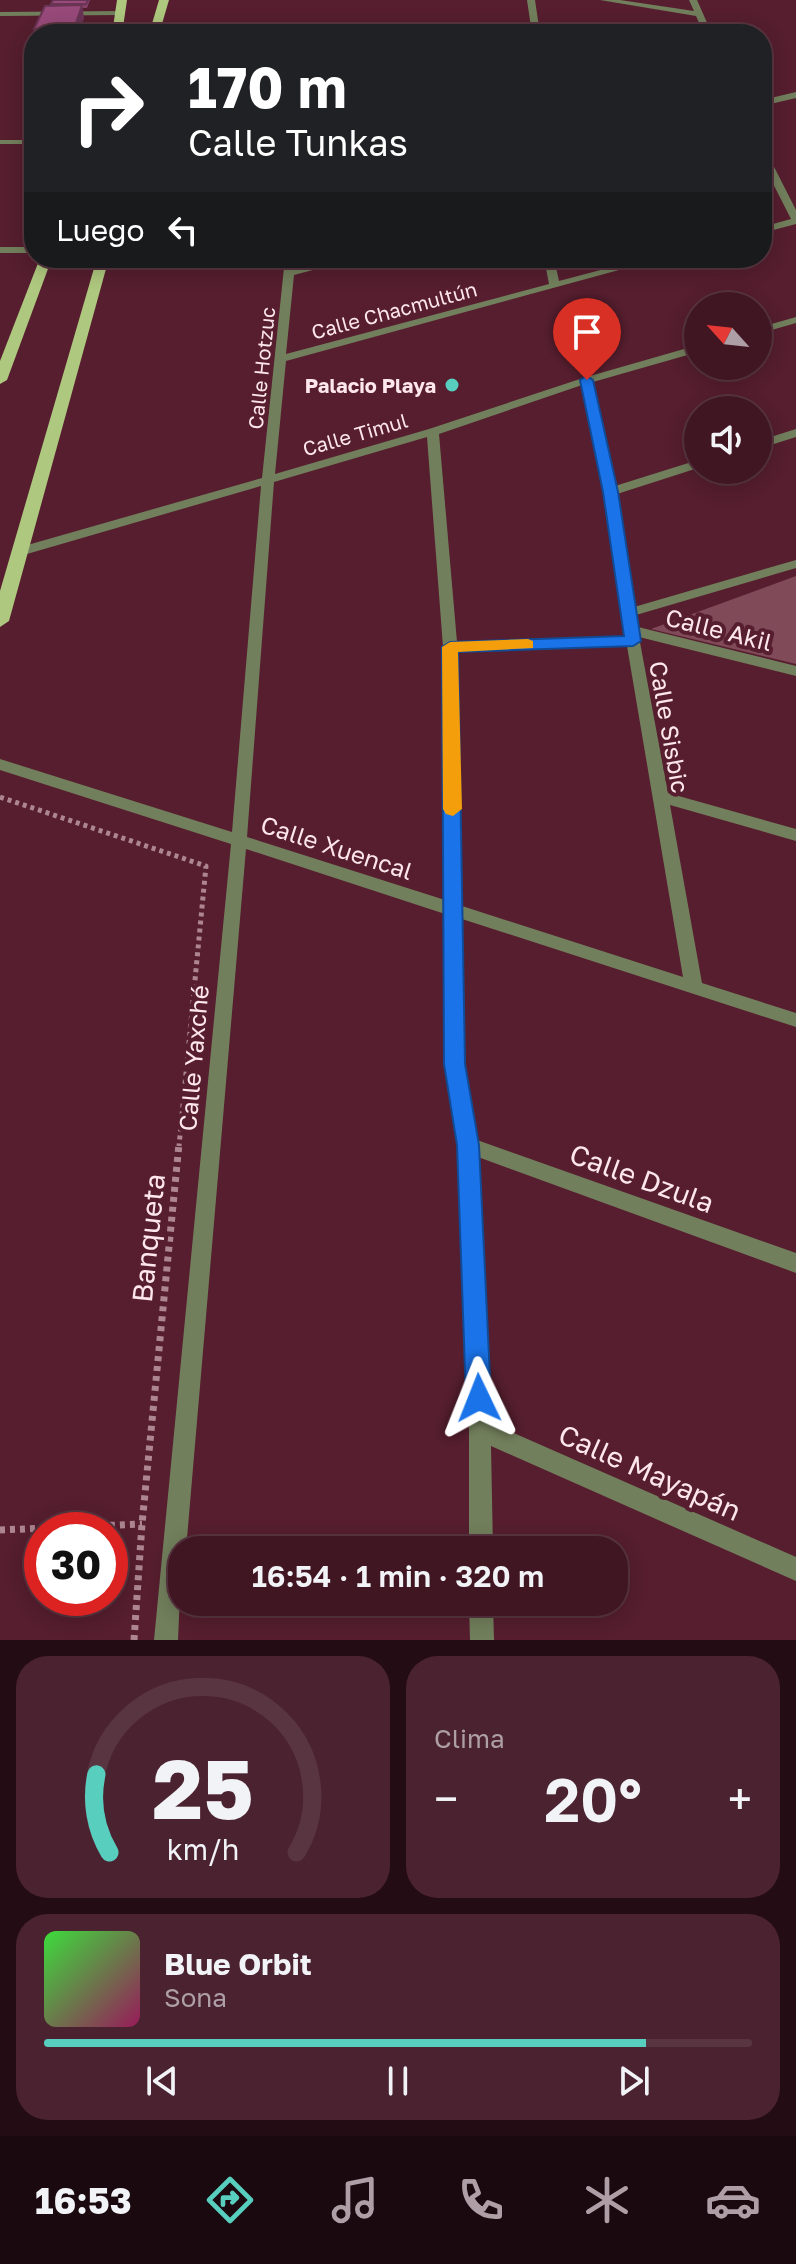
<!DOCTYPE html>
<html lang="es">
<head>
<meta charset="utf-8">
<style>
	body { margin:0; font-family:"Golos Text",sans-serif; background:#4b2330; color:#f1f3f6; height:100vh; display:flex; flex-direction:column; font-size:30px; white-space:nowrap }
	* { box-sizing:border-box; margin:0 }
	p { font-size:26px; color:#ae9fa6 }
	.icon { flex:none; width:44px; height:44px; fill:none; stroke:currentColor; stroke-width:2; stroke-linecap:round; stroke-linejoin:round }
	.map { position:relative; height:1640px; overflow:hidden }
	.details { display:flex; flex-direction:column; gap:16px; padding:16px; background:#230c13; flex:1 }
	.details>* { flex:none }
	.top-card { position:absolute; left:24px; top:24px; width:748px; height:244px; border-radius:32px; box-shadow:0 4px 20px #0003,0 0 0 2px #593541; background:#202124; color:#fff; overflow:hidden }
	.needle { width:52px; rotate:297deg }
	.fabs { position:absolute; left:684px; top:292px; display:grid; gap:16px }
	.fabs a { display:grid; place-items:center; width:88px; height:88px; border-radius:50%; background:#401623; box-shadow:0 4px 20px #0003,0 0 0 2px #593541; font-size:40px }
	.speed { position:absolute; left:24px; top:1512px; display:flex; gap:16px; font-size:40px; font-weight:700; text-align:center }
	.speed>* { display:grid; place-content:center; width:104px; height:104px; border-radius:50%; background:#401623; box-shadow:0 4px 20px #0003,0 0 0 2px #593541; line-height:1 }
	.speed .limit { border:12px solid #d22; background:#fff; color:#111 }
	.pin { position:absolute; display:grid; place-items:center; width:68px; height:68px; color:#fff; margin:-82px -34px; border-radius:50% 50% 50% 0; rotate:-45deg; box-shadow:0 0 8px #0007 }
	.pin .icon { rotate:45deg }
	.me { position:absolute; width:88px; margin:-44px; rotate:358deg; stroke-linejoin:round; filter:drop-shadow(0 0 6px #0008) }
	.turn { display:flex; align-items:center; gap:28px; height:168px; padding:0 32px; font-size:36px }
	.turn .icon { width:104px; height:104px; stroke-width:2.5 }
	.turn b { display:block; font-size:56px; line-height:68px }
	.then { display:flex; align-items:center; height:76px; padding:0 32px; background:#0003; gap:16px; font-size:30px }
	.big { font-size:60px; font-weight:600; line-height:1.1 }
	.details .card { flex:1; display:flex; flex-direction:column; justify-content:center; gap:12px; min-width:0; padding:0 28px; border-radius:32px; background:#4b2330 }
	.details .dial { align-items:center; gap:0 }
	.dial svg { height:208px; overflow:visible; fill:none; stroke:#593541; stroke-width:7; stroke-linecap:round; text-anchor:middle }
	.dial text { fill:#f1f3f6; stroke:none }
	.song { display:flex; align-items:center; gap:24px }
	.cover { width:96px; height:96px; border-radius:12px; background:linear-gradient(135deg,hsl(120 70% 55%),hsl(330 70% 35%)) }
	.played { height:8px; border-radius:4px; background:linear-gradient(90deg,#58cebf 85%,#593541 85%) }
	.keys { display:flex; justify-content:space-around; direction:ltr }
	.heat { display:flex; justify-content:space-between; align-items:center; font-size:44px; direction:ltr }
	.details .tiles { flex:1; display:grid; gap:16px; grid-template-columns:1fr 1fr }
	.card:last-child { grid-column:span 2 }
	.trip { position:absolute; left:168px; top:1536px; width:460px; height:80px; border-radius:32px; background:#401623; box-shadow:0 4px 20px #0003,0 0 0 2px #593541; font-weight:600; line-height:80px; text-align:center }
	.tab-bar { display:flex; height:128px; justify-content:space-around; align-items:center; background:#1a090e; color:#ae9fa6 }
	.tab-bar .icon { width:56px; height:56px }
	.tab-bar .selected { color:#58cebf }
	.tab-bar b { font-size:36px; color:#f1f3f6 }
	.map>svg:first-child { display:block }
	.green { fill:#814a58 }
	.lines { fill:none; stroke-linecap:round; stroke-linejoin:round }
	.path-far1 { stroke:#ad8691; stroke-width:5; stroke-dasharray:4 4; stroke-linecap:butt }
	.path { stroke:#ad8691; stroke-width:7; stroke-dasharray:5 5; stroke-linecap:butt }
	.lane { fill:#727f5c; fill-rule:evenodd }
	.street { fill:#727f5c; fill-rule:evenodd }
	.primary { fill:#afc87f; fill-rule:evenodd }
	.wall { fill:#834069 }
	.shaded-wall { fill:#6a3455 }
	.building { fill:#984a7a; stroke:#6a3455; stroke-width:2 }
	.route { fill:#1a73e8; stroke:#114b97; stroke-width:2 }
	.slow { fill:#f59e0b }
	.poi-dot { fill:#58cebf; stroke:#561e2f; stroke-width:3 }
	.labels { text-anchor:middle; dominant-baseline:central; stroke-width:8; stroke-linejoin:round; paint-order:stroke }
	.far-street-label { font-size:20px; fill:#fee7ec; stroke:#561e2f }
	.far-poi-label { font-size:20px; font-weight:bold; fill:#fee7ec; stroke:#561e2f; text-anchor:end }
	.street-label { font-size:24px; fill:#fee7ec; stroke:#561e2f }
	.near-street-label { font-size:28px; fill:#fee7ec; stroke:#561e2f }
</style>
</head>
<body>
<div class="map">
<svg width="796" height="1640" viewBox="0 0 796 1640">
	<rect width="100%" height="100%" fill="#561e2f"/>
	<polygon class="green" points="796,576 796,664 651,629"/>
	<g class="lines">
		<polyline class="path-far1" points="0,797 206,866 179,1146"/>
		<g class="path">
			<polyline points="0,1530 142,1524"/>
			<polyline points="134,1640 142,1524 179,1144"/>
		</g>
		<rect class="lane" x="0" y="140" width="34" height="4"/>
		<g class="street">
			<polygon points="527,0 535,0 539,27 571,34 540,32 540,34 532,34"/>
			<polygon points="600,0 620,0 694,11 689,0 697,0 712,34 704,34 696,16"/>
			<polygon points="124,11 121,15 0,16 0,12"/>
			<polygon points="796,92 796,98 762,106 762,100"/>
			<polygon points="762,150 767,153 796,210 796,224 762,233 762,227 791,219 762,162"/>
			<rect x="0" y="247" width="34" height="6"/>
			<path d="M285,258H295L294,269L340,258H358L294,275L286,354L549,284L544,258H554L559,281L646,258H663L286,361L275,474L429,429L583,378L698,345V352L593,382L615,486L698,460V468L617,494L634,607L796,560V568L636,615L638,627L796,666V676L639,637L668,793L796,829V841L670,805L702,983L796,1013V1027L462,919L464,1064L477,1140L796,1253V1273L478,1157L491,1423L796,1557V1581L491,1446L493,1550H469V1430L458,1145L446,1064L445,914L246,849L186,1550H182L178,1640H154L231,844L0,770V759L232,832L261,486L27,554L22,555L15,551L17,548L262,478ZM582,385L604,492L625,637L457,642L439,434ZM427,437L443,647L445,900L247,837L274,482ZM627,646L683,977L462,906L457,651Z"/>
			<polygon points="796,317 796,323 758,334 758,328"/>
			<polygon points="796,429 796,437 758,449 758,441"/>
			<polygon points="469,1602 493,1602 494,1640 470,1640"/>
		</g>
		<g class="primary">
			<polygon points="117,0 127,0 122,34 112,34"/>
			<polygon points="159,0 169,0 159,34 149,34"/>
			<polygon points="40,258 52,258 7,380 0,384 0,361"/>
			<polygon points="97,258 109,258 9,621 0,627 0,591"/>
		</g>
	</g>
	<polygon class="wall" points="53,0 90,0 87,8 82,8 84,18 78,34 34,34 34,29 51,6"/>
	<polygon class="shaded-wall" points="82,5 84,18 78,34 75,34 74,29"/>
	<g class="building">
		<polygon points="53,0 88,0 86,4 51,4"/>
		<polygon points="82,5 74,29 34,29 45,6"/>
	</g>
	<polygon class="route" points="587,376 593,380 618,492 641,641 633,646 458,652 465,1064 479,1145 491,1398 487,1407 479,1411 470,1407 466,1398 457,1145 444,1064 442,647 450,642 624,636 603,492 580,380"/>
	<polygon class="slow" points="528,639 533,641 533,648 458,652 462,809 453,816 446,814 443,809 442,647 450,642"/>
	<circle class="poi-dot" cx="452" cy="385" r="8"/>
	<g class="labels">
		<g class="far-street-label">
			<text transform="translate(394 310) rotate(-15)">Calle Chacmultún</text>
			<text transform="translate(261 368) rotate(-84)">Calle Hotzuc</text>
			<text transform="translate(355 434) rotate(-16)">Calle Timul</text>
		</g>
		<g class="far-poi-label">
			<text x="436" y="385">Palacio Playa</text>
		</g>
		<g class="street-label">
			<text transform="translate(719 629) rotate(14)">Calle Akil</text>
			<text transform="translate(670 727) rotate(80)">Calle Sisbic</text>
			<text transform="translate(337 847) rotate(18)">Calle Xuencal</text>
			<text transform="translate(193 1058) rotate(-85)">Calle Yaxché</text>
		</g>
		<g class="near-street-label">
			<text transform="translate(642 1178) rotate(20)">Calle Dzula</text>
			<text transform="translate(148 1238) rotate(-84)">Banqueta</text>
			<text transform="translate(650 1472) rotate(24)">Calle Mayapán</text>
		</g>
	</g>
</svg>
<div class="fabs">
<a><svg class="needle" viewBox="-14 -14 28 28"><path d="M0-13l5 13h-10z" fill="#e53935"/><path d="M0 13l5-13h-10z" fill="#ae9fa6"/></svg></a>
<a><svg class="icon" aria-label="sound" viewBox="0 0 24 24"><path d="M4 9h4l5-4v14l-5-4H4zM17 9q2 3 0 6"/></svg></a>
</div>
<div class="speed"><div class="limit">30</div></div>
<div class="pin" style="left:587px;top:380px;background:#d93025"><svg class="icon" aria-label="arrive" viewBox="0 0 24 24"><path d="M6 21V4h12l-3 4 3 4H6"/></svg></div>
<svg class="me" style="left:479px;top:1398px" viewBox="-20 -20 40 40"><path d="M0-17L14 15 0 8-14 15z" fill="#1a73e8" stroke="#fff" stroke-width="4"/></svg>
<div class="trip">16:54 · 1 min · 320 m</div>
<div class="top-card">
<div class="turn"><svg class="icon" aria-label="right" viewBox="0 0 24 24"><path d="M7 20v-9h11M14 6l5 5-5 5"/></svg><div><b>170 m</b>Calle Tunkas</div></div>
<div class="then">Luego<svg class="icon" aria-label="left" viewBox="0 0 24 24"><path d="M17 20v-9H6M10 6l-5 5 5 5"/></svg></div>
</div>
</div>
<section class="details">
<div class="tiles">
<div class="card dial"><svg viewBox="0 0 100 80">
<path d="M14 69A42 42 0 1 1 86 69"/>
<path d="M14 69A42 42 0 0 1 9 39" stroke="#58cebf"/>
<text x="50" y="56" font-size="32" font-weight="700">25</text>
<text x="50" y="72" font-size="11">km/h</text>
</svg></div>
<div class="card"><p>Clima</p>
<div class="heat"><a>−</a><b class="big">20°</b><a>+</a></div>
</div>
<div class="card">
<div class="song"><i class="cover"></i><div><b>Blue Orbit</b><p>Sona</p></div></div>
<div class="played"></div>
<div class="keys"><svg class="icon" aria-label="previous" viewBox="0 0 24 24"><path d="M18 5L8 12l10 7zM5 5v14"/></svg><svg class="icon" aria-label="pause" viewBox="0 0 24 24"><path d="M8 5v14M16 5v14"/></svg><svg class="icon" aria-label="next" viewBox="0 0 24 24"><path d="M6 5l10 7-10 7zM19 5v14"/></svg></div>
</div>
</div>
</section>
<nav class="tab-bar">
<b>16:53</b>
<svg class="icon selected" aria-label="directions" viewBox="0 0 24 24"><path d="M12 3l9 9-9 9-9-9zM9 14v-3h6M13 9l2 2-2 2"/></svg>
<svg class="icon" aria-label="music" viewBox="0 0 24 24"><path d="M9 18V5l10-2v13"/><circle cx="6" cy="18" r="3"/><circle cx="16" cy="16" r="3"/></svg>
<svg class="icon" aria-label="phone" viewBox="0 0 24 24"><path d="M5 4h4l2 5-3 2q2 4 5 5l2-3 5 2v4C11 20 4 13 5 4z"/></svg>
<svg class="icon" aria-label="climate" viewBox="0 0 24 24"><path d="M12 3v18M4 7l16 10M4 17L20 7"/></svg>
<svg class="icon" aria-label="car" viewBox="0 0 24 24"><path d="M5 17H2v-5l4-1 3-4h7l3 4 3 1v5h-3M9 17h6M6 11h13"/><circle cx="7" cy="17" r="2"/><circle cx="17" cy="17" r="2"/></svg>
</nav>
</body>
</html>
